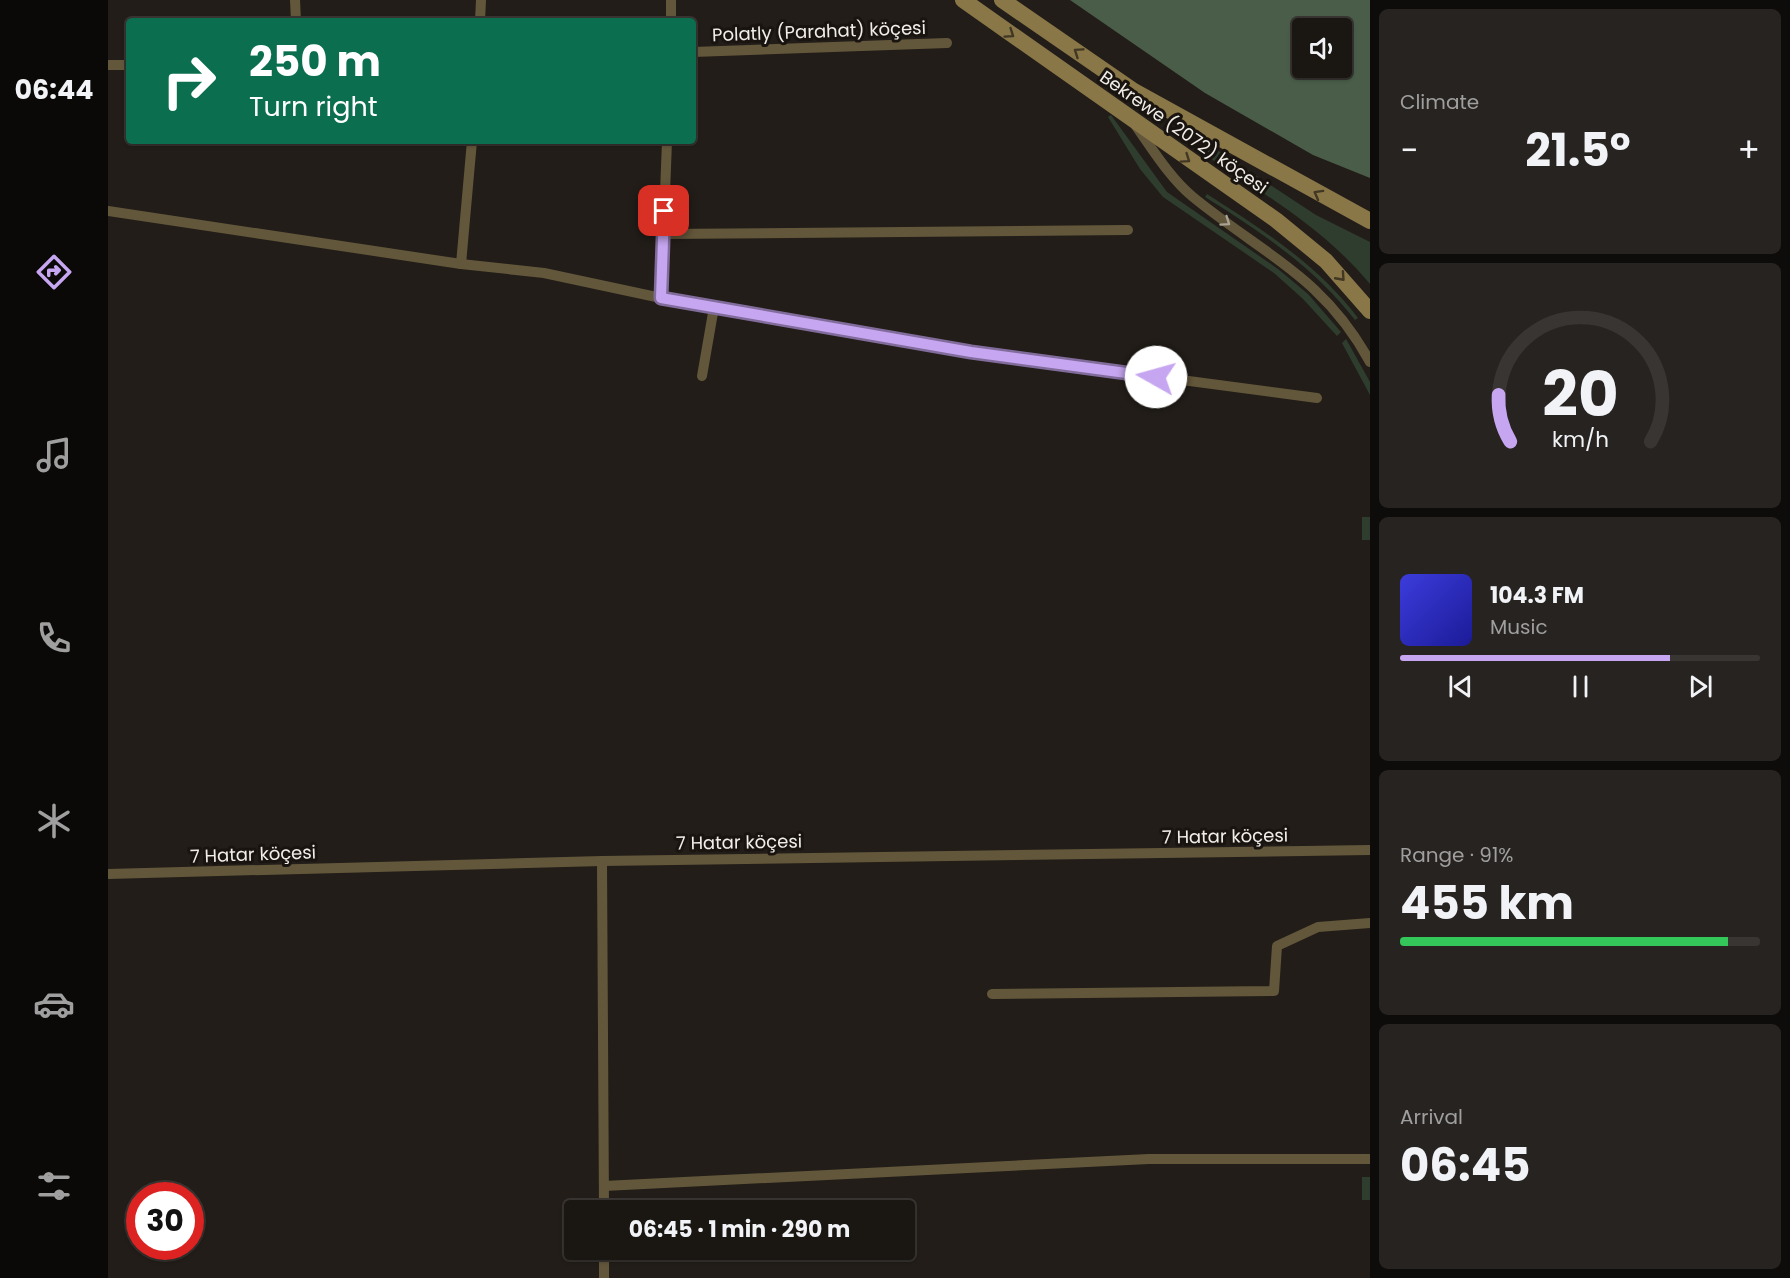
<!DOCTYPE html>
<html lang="en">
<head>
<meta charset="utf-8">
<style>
	body { margin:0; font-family:Poppins,sans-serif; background:#272320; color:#f1f3f6; height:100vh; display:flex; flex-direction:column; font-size:22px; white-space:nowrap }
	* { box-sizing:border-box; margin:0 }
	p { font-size:20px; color:#9f9f9f }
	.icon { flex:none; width:33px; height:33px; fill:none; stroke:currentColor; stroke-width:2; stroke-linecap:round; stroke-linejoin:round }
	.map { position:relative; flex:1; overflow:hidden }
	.drawer { display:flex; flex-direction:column; gap:9px; padding:9px; background:#0e0c0a; width:420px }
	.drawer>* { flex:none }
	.hud { position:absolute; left:18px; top:18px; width:570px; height:126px; border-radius:6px; box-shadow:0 2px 4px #0004,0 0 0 2px #383532; background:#0b6e4f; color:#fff; overflow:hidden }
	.fabs { position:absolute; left:1184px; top:18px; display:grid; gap:12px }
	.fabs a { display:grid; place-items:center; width:60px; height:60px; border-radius:6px; background:#1a1612; box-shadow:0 2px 4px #0004,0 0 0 2px #383532; font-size:30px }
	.speed { position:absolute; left:18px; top:1182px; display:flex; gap:12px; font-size:30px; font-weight:700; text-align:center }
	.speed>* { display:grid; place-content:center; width:78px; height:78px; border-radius:50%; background:#1a1612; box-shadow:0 2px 4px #0004,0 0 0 2px #383532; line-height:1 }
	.speed .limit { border:9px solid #d22; background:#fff; color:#111 }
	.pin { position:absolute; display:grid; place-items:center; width:51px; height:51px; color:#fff; margin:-26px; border-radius:12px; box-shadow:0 3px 9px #0006 }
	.me { position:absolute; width:66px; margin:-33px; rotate:277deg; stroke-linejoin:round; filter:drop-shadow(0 0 4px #0008) }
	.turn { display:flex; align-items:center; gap:21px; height:126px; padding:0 24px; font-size:27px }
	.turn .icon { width:78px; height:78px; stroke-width:2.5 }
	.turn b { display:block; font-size:42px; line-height:51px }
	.big { font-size:45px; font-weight:700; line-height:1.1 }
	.drawer .widget { flex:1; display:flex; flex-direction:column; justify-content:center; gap:9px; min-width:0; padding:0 21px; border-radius:9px; background:#272320 }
	.drawer .dial { align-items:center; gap:0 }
	.dial svg { height:156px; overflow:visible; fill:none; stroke:#383532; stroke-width:7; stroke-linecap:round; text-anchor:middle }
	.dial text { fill:#f1f3f6; stroke:none }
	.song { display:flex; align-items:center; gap:18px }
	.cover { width:72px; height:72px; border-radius:9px; background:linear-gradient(135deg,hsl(240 70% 55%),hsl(240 70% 35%)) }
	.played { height:6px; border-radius:3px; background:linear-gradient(90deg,#c6a6f0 75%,#383532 75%) }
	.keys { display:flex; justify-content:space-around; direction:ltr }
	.heat { display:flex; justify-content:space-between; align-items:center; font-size:33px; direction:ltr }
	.charge { height:9px; border-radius:4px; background:linear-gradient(90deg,#34c759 91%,#383532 0) }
	.trip { position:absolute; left:456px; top:1200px; width:351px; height:60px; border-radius:6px; background:#1a1612; box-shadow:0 2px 4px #0004,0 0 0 2px #383532; font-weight:700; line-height:60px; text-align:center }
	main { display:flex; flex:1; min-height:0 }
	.tab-bar { display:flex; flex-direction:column; width:108px; justify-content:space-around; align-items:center; background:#0a0907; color:#9f9f9f }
	.tab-bar .icon { width:42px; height:42px }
	.tab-bar .active { color:#c6a6f0 }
	.tab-bar b { font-size:27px; color:#f1f3f6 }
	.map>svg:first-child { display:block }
	.green { fill:#2e3d2e }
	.forest { fill:#495d49; fill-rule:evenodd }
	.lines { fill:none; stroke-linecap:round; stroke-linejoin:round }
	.street { stroke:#63573b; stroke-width:10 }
	.secondary { stroke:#8a7748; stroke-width:16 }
	.oneway { stroke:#413723 }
	.oneway2 { stroke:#aaa292 }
	.route-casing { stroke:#816c9c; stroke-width:15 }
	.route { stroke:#c6a6f0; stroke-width:10 }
	.labels { text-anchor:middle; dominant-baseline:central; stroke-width:6; stroke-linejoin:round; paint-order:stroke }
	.street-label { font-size:18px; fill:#f1eeea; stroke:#19140f }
</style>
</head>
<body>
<main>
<nav class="tab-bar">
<b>06:44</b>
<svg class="icon active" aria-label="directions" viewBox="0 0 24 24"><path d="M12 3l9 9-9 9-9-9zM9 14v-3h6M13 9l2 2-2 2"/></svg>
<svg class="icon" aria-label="music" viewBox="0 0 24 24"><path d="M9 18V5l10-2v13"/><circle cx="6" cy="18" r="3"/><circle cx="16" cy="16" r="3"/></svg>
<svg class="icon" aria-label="phone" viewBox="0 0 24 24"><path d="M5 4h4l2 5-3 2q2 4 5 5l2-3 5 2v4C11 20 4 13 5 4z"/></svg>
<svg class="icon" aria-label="climate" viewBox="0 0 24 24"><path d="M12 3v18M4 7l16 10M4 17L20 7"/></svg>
<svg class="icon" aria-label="car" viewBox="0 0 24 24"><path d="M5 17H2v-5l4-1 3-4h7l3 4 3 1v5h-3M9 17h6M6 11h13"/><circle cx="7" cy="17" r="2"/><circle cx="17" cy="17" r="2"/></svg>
<svg class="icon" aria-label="filters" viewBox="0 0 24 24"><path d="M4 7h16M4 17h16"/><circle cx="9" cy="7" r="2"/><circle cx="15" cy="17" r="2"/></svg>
</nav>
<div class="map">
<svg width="1262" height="1278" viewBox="0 0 1262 1278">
	<rect width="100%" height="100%" fill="#221d18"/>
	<g class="green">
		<polygon points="1003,115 1059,192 1170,269 1200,294 1233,332 1229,336 1195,299 1166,273 1055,197 1032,169 1000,117"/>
		<path d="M1094,144H1100L1208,215L1262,242V284C1216,228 1153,192 1094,153L1091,149Z"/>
		<path d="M1099,194C1155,230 1209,264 1250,318L1247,320C1206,267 1153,232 1097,197Z"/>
		<polygon points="1238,339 1262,382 1262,395 1234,343"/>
		<rect x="1254" y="517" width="8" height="23"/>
		<rect x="1254" y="1177" width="8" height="23"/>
	</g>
	<path class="forest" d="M962,0H1262V178L1205,155L1097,93ZM1194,28H1233V68H1194Z"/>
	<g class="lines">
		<g class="street">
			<polyline points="187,0 188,21"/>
			<polyline points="372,21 373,0"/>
			<polyline points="563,21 563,0"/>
			<polyline points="585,52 839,43"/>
			<polyline points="0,65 21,65"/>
			<path d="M1028,126C1045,150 1062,178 1085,197C1156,255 1216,277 1262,362"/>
			<polyline points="0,211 353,264 436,273 553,298 863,352 1209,398"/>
			<polyline points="555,234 1020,230"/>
			<polyline points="353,264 364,141"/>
			<polyline points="553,298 559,141"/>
			<polyline points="594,376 606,307"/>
			<polyline points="494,861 496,1210"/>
			<polyline points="0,874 494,861 1262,850"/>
			<polyline points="884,994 1166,991 1169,946 1210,927 1262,923"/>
			<polyline points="496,1186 1041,1159 1262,1159"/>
			<polyline points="496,1250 496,1278"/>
		</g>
		<g class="secondary">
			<polyline points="855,0 1168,220 1218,261 1262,311"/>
			<polyline points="894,0 1026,91 1262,221"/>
		</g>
	</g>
	<defs><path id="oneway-chevron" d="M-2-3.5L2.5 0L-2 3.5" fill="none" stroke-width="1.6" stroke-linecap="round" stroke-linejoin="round" transform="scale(1.5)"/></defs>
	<g class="oneway">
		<use href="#oneway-chevron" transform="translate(902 34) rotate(35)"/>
		<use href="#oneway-chevron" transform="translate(970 52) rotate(-146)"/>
		<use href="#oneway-chevron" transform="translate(1078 159) rotate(35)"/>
		<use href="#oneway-chevron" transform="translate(1210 194) rotate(-151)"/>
		<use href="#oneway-chevron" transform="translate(1233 277) rotate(48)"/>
	</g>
	<use class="oneway2" href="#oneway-chevron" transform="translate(1118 222) rotate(35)"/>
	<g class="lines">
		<g class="route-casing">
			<polyline id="route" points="556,211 553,298 863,352 1048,377"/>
		</g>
		<use href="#route" class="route"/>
	</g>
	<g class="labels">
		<g class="street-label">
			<text transform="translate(711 31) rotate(-2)">Polatly (Parahat) köçesi</text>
			<text transform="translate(1076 132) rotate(35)">Bekrewe (2072) köçesi</text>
			<text transform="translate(1117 836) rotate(-1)">7 Hatar köçesi</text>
			<text transform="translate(631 842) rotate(-1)">7 Hatar köçesi</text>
			<text transform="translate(145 854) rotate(-2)">7 Hatar köçesi</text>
		</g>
	</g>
</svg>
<div class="fabs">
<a><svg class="icon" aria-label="sound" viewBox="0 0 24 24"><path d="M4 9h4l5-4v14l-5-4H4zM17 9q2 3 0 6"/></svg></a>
</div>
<div class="speed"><div class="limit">30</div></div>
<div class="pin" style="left:556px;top:211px;background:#d93025"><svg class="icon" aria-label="arrive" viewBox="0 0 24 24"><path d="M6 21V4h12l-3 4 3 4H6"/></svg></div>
<svg class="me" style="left:1048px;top:377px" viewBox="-20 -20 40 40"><circle r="19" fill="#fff"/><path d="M0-13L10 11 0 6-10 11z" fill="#c6a6f0"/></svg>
<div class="trip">06:45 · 1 min · 290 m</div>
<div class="hud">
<div class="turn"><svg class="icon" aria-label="right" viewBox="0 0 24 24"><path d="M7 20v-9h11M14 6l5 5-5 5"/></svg><div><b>250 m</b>Turn right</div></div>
</div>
</div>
<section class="drawer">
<div class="widget"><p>Climate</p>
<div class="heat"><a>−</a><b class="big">21.5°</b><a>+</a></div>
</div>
<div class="widget dial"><svg viewBox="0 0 100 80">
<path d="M14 69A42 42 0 1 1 86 69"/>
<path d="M14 69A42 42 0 0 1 8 45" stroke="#c6a6f0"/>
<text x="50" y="56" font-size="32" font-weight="700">20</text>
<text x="50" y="72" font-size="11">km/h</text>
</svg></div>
<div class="widget">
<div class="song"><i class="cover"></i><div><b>104.3 FM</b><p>Music</p></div></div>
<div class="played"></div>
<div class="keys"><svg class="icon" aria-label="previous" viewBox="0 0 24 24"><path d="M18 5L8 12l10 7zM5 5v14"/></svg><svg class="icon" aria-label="pause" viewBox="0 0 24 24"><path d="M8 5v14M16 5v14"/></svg><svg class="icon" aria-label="next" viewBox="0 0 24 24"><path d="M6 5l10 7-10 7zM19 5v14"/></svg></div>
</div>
<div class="widget"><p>Range · 91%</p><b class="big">455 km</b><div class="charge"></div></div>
<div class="widget"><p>Arrival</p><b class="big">06:45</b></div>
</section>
</main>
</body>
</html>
